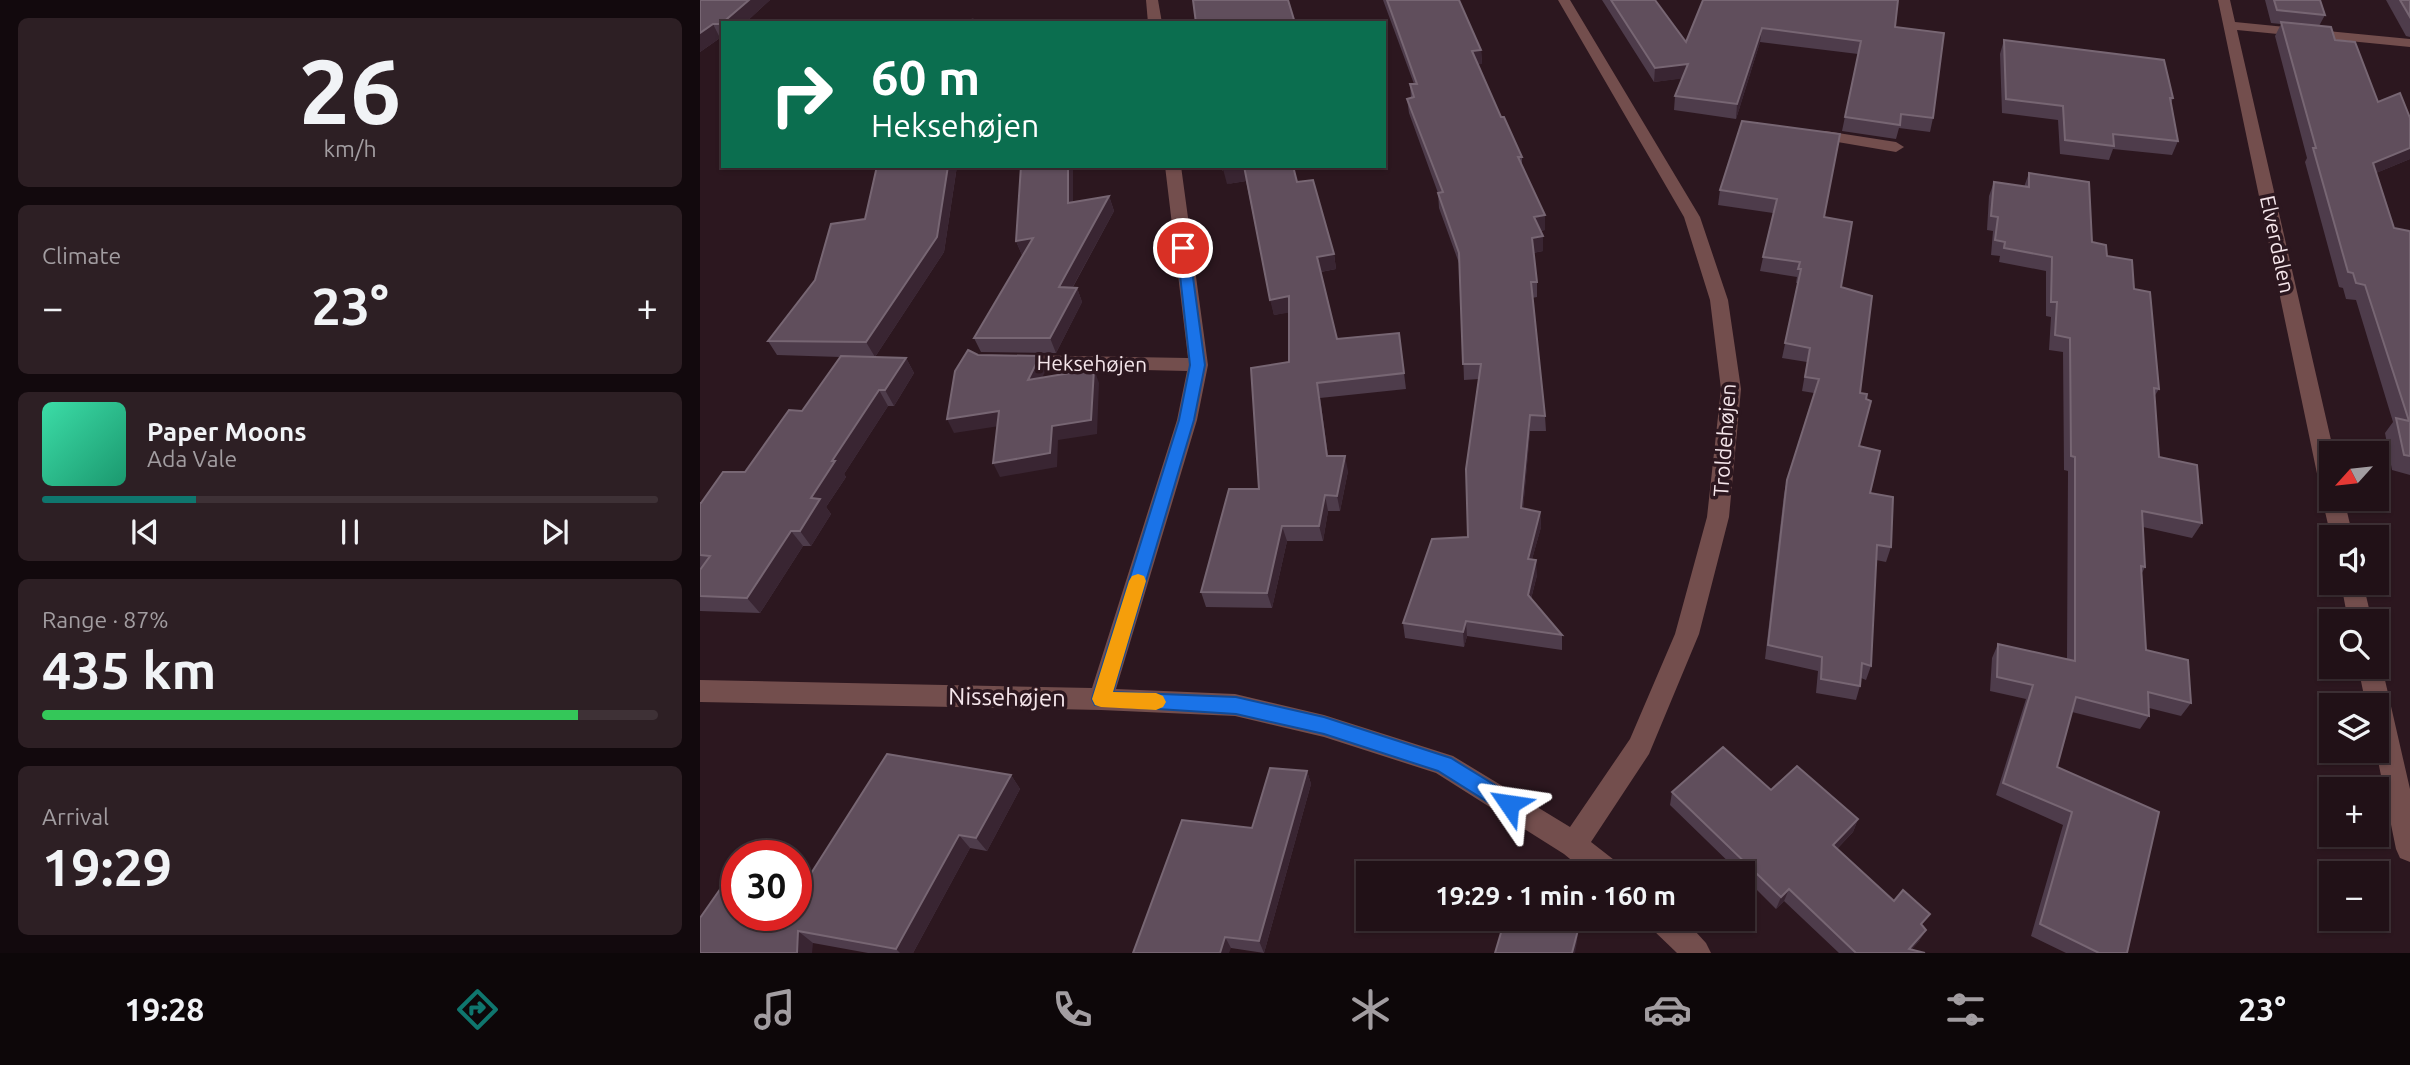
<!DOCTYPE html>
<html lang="en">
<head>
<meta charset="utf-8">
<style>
	body { margin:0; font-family:Ubuntu,sans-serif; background:#2d1f24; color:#f1f3f6; height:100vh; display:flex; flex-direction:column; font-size:26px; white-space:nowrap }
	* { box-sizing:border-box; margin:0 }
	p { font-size:23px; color:#a29da1 }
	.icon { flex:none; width:38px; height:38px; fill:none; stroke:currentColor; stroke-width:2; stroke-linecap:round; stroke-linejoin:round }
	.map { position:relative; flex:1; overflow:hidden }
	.details { display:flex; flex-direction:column; gap:18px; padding:18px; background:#12090d; width:700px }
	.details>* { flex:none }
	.guide { position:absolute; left:21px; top:21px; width:665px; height:147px; border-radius:0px; box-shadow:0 2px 5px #0004,0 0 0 2px #3e3136; background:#0b6e4f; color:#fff; overflow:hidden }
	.needle { width:46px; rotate:243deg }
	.fabs { position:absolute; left:1619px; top:441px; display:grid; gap:14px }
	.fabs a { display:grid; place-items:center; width:70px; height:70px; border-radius:0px; background:#211117; box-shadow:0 2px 5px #0004,0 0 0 2px #3e3136; font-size:35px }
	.speed { position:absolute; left:21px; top:840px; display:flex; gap:14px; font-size:35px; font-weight:700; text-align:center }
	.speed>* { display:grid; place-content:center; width:91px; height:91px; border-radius:50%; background:#211117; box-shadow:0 2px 5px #0004,0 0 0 2px #3e3136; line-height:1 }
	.speed .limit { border:10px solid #d22; background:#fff; color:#111 }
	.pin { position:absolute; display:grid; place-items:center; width:60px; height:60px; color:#fff; margin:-30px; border:4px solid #fff; border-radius:50%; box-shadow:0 2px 7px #0007 }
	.me { position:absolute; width:77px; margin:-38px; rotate:302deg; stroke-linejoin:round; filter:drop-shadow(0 0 5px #0008) }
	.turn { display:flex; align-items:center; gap:24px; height:147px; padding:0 35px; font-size:32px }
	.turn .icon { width:91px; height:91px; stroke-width:2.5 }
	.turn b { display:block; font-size:49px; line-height:60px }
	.big { font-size:52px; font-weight:600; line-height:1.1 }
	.details .tile { flex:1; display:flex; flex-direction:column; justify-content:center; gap:10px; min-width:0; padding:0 24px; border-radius:10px; background:#2d1f24 }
	.details .dial { align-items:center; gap:0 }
	.dial b { font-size:91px; line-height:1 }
	.song { display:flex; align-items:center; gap:21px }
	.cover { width:84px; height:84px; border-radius:10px; background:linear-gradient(135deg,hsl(160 70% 55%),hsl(160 70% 35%)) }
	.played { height:7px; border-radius:4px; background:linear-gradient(90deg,#0f766e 25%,#3e3136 25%) }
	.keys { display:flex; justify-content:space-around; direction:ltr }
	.heat { display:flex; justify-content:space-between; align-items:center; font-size:38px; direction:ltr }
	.charge { height:10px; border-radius:5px; background:linear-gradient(90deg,#34c759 87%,#3e3136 0) }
	.trip { position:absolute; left:656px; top:861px; width:399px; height:70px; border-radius:0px; background:#211117; box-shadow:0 2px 5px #0004,0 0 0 2px #3e3136; font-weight:600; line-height:70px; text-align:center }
	.tabs { display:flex; height:112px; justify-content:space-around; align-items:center; background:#0d0709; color:#a29da1 }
	.tabs .icon { width:49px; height:49px }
	.tabs .on { color:#0f766e }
	.tabs b { font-size:32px; color:#f1f3f6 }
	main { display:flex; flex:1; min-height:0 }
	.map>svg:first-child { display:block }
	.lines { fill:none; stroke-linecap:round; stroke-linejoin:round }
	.minor { fill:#734e4d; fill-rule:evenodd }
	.wall { fill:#4e3c4b }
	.shaded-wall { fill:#392532 }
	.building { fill:#604e5c; stroke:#776673; stroke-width:2 }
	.route { fill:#1a73e8; stroke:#114b97; stroke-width:2 }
	.slow { fill:#f59e0b }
	.labels { text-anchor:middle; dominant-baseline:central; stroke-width:7; stroke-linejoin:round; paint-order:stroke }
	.street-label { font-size:21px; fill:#f5e6eb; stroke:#2c171f }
	.near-street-label { font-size:24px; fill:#f5e6eb; stroke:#2c171f }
</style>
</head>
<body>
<main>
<section class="details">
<div class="tile dial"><b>26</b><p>km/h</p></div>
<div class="tile"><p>Climate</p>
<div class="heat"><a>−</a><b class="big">23°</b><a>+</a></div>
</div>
<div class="tile">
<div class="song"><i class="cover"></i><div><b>Paper Moons</b><p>Ada Vale</p></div></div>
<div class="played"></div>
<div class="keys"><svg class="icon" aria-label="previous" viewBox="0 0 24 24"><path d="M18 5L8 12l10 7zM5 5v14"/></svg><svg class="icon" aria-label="pause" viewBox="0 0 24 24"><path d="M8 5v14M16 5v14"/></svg><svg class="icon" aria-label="next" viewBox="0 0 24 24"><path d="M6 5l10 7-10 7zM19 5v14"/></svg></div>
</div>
<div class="tile"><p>Range · 87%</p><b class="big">435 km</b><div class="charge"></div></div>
<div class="tile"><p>Arrival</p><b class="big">19:29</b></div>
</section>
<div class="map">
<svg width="1710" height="953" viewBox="0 0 1710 953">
	<rect width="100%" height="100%" fill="#2c171f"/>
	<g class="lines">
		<g class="minor">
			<polygon points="446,0 458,0 462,23 448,23"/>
			<polygon points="858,0 870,0 1000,217 1028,300 1041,389 1029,517 999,634 949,754 891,842 918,863 922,873 887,873 864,854 736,773 624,737 535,716 401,710 0,702 0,680 392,688 477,420 487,371 315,367 308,365 305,361 308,357 315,355 488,358 465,166 481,166 508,365 497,420 416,689 535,694 624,715 753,756 870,827 930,739 975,634 1007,517 1021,389 1010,300 984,217"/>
			<polygon points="1518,0 1530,0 1535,22 1710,39 1710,47 1537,30 1634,453 1631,453 1631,499 1644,499 1653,537 1631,537 1622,499 1625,494 1620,488"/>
			<polygon points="1125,131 1196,142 1204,147 1196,152 1120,139 1117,136 1120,133"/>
			<polygon points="1641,583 1663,583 1672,621 1648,621"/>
			<polygon points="1676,659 1682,667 1710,789 1710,862 1700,858 1696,849 1676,751 1676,705 1666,705 1658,667 1676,667"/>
			<polygon points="948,919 984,919 1006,943 1011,953 977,953 952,929"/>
		</g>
	</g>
	<g class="wall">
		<polygon points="0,0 70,0 45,23 23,23 23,38 20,38 0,52"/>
		<polygon points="683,0 759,0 781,50 782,64 778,64 801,117 822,157 822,167 845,230 840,231 843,236 843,251 833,253 837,282 837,297 832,298 845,416 846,431 830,431 823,508 840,512 841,527 832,559 837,575 831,599 862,635 862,650 767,636 764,647 705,638 703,623 768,537 779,379 764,380 760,266 739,208 738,193 709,113 707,99 711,98 710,84 714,84"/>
		<polygon points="902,0 955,0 986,42 1003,0 1195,27 1233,118 1230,132 1199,128 1196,139 1142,131 1158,54 1060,42 1036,119 974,110 975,96 983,78 954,82"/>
		<polygon points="1565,0 1620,0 1625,15 1619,26 1635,40 1678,102 1710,159 1676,173 1694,228 1710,232 1710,476 1710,475 1692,470 1685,433 1693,422 1656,300 1646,299 1643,288 1639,287 1605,162 1607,158 1575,36 1581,24 1571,23"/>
		<polygon points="1686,0 1710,0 1710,37 1706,36"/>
		<polygon points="1304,40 1473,98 1471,103 1478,141 1472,155 1413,149 1409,160 1360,154 1358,120 1302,113 1300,54"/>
		<polygon points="1042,121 1124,217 1141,287 1160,393 1159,446 1170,493 1191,547 1186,562 1176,560 1171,666 1166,680 1161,678 1160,686 1156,700 1116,693 1118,671 1065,659 1084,494 1087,480 1114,393 1102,391 1107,362 1082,358 1098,283 1096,283 1097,277 1060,271 1073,213 1018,205 1020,190"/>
		<polygon points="177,166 257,166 244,252 175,357 206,358 214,373 194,406 188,406 144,474 146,477 126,507 131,514 111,546 103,546 60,613 0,611 0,503 45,472 102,411 140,357 77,355 68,341 165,219"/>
		<polygon points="321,166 373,166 373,202 409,196 414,211 373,287 377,288 382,302 356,353 281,352 274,338 323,255 322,255 316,241"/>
		<polygon points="593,166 597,182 634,254 636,269 621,272 637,339 699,333 706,389 620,398 628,456 648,471 640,511 628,511 623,541 587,541 572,608 506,607 501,592 559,489 589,362 589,312 574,315 546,181 527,184"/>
		<polygon points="1329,173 1392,242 1407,256 1434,289 1459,389 1454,397 1459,457 1502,523 1492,538 1443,527 1445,567 1442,573 1446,650 1491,703 1481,716 1449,708 1449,716 1440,729 1372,712 1357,767 1427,953 1366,953 1331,936 1363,825 1296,795 1326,699 1290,691 1292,658 1298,644 1367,659 1368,471 1364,470 1363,352 1349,350 1351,317 1346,316 1346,271 1299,262 1300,256 1291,255 1293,231 1287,230 1289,196 1294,182 1324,187"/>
		<polygon points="607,771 611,784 564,953 531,948 433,953"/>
		<polygon points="311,775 320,789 287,851 270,848 213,953 168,953 113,943 0,953 96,915"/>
		<polygon points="1071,790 1158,819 1153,832 1137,849 1226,930 1219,941 1212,949 1225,953 1139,953 1084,901 1076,909 1043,876 1043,873 1040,873 970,805 972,792"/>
	</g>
	<g class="shaded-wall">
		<polygon points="49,0 70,0 45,23 23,23 23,28 21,24"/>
		<polygon points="13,24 20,38 0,52 0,33"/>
		<polygon points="1062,28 1060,42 1036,119 1037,104"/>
		<polygon points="781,50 782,64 773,65 772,51"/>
		<polygon points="988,64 987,78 954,82 955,68"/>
		<polygon points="1710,148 1710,159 1664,178 1673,163"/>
		<polygon points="248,166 257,166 244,252 175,357 166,342"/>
		<polygon points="368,166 373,166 373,217 368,203"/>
		<polygon points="544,166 547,181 527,184 523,169"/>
		<polygon points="409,196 414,211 365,301 359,287"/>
		<polygon points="845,215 845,230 834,232 834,217"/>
		<polygon points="843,236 843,251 832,253 832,238"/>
		<polygon points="333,238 339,252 322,255 316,241"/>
		<polygon points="634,254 636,269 620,272 617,257"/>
		<polygon points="377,288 382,302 356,353 350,338"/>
		<polygon points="589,296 593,312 574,315 570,300"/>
		<polygon points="340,356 346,370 334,394 328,380"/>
		<polygon points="206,358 214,373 194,406 185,390"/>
		<polygon points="394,369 399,383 397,434 358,440 357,467 300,477 293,463 352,426"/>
		<polygon points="617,383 620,398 630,471 627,456"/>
		<polygon points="179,390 188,406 144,474 146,477 126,507 131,514 111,546 100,531 111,498 132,461"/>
		<polygon points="299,411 306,425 254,433 247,419"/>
		<polygon points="830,415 830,431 822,523 821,508"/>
		<polygon points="645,456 648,471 640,511 637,496"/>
		<polygon points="625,495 628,511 623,541 619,526"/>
		<polygon points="840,512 841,527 828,574 828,559"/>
		<polygon points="582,526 587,541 572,608 567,593"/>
		<polygon points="91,531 103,546 60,613 47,598"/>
		<polygon points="836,560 837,575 828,610 828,595"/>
		<polygon points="766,621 767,636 764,647 763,632"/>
		<polygon points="607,771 611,784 564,953 559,941"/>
		<polygon points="311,775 320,789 287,851 276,838"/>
		<polygon points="1158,819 1153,832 1128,858 1133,845"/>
		<polygon points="259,835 270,848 213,953 200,953 196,949"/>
		<polygon points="1089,889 1084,901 1076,909 1081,897"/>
		<polygon points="878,930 877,942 875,953 872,953"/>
		<polygon points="1226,930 1219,941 1208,953 1209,949"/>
		<polygon points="98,931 113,943 112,953 97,953"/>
		<polygon points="525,937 531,948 529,953 520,953"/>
	</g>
	<g class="building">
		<polygon points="0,0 49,0 21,24 13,24 0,33"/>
		<polygon points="493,0 588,0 595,23 496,23"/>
		<polygon points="687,0 759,0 781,50 772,51 801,117 804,117 822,157 818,157 845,215 834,217 843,236 832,238 837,282 831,282 845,416 830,415 821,508 840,512 828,559 836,560 828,595 862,635 766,621 763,632 703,623 732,539 768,537 766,469 781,364 763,364 759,253 738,193 743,192 707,99 714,97 710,84 717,84"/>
		<polygon points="911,0 955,0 986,42 1003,0 1198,0 1195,27 1244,33 1233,118 1201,114 1200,125 1145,117 1161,41 1062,28 1037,104 975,96 988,64 955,68"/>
		<polygon points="1574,0 1620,0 1625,15 1577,10"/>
		<polygon points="1700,0 1710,0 1710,17"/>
		<polygon points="272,20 271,23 242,23"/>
		<polygon points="1581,22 1631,27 1635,40 1655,42 1678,102 1700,93 1710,118 1710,148 1673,163 1694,228 1709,231 1710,232 1710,456 1704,455 1696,418 1709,421 1665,285 1656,283 1653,273 1648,272 1613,148 1616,148"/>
		<polygon points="1304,40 1464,60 1473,98 1470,98 1478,141 1413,134 1414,146 1365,140 1363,106 1306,99"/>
		<polygon points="1042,121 1140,134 1124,217 1152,222 1141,287 1172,296 1160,393 1167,394 1166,399 1171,401 1159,446 1180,451 1170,493 1193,497 1191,547 1177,545 1171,666 1162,663 1160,686 1121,679 1122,657 1068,645 1087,480 1119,379 1105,377 1110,348 1085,343 1101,269 1098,269 1100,262 1063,257 1077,199 1020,190"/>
		<polygon points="177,166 248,166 237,237 166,342 68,341 115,280 131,224 165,219"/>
		<polygon points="321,166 368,166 368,203 409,196 359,287 377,288 350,338 274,338 333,238 316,241"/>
		<polygon points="523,166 543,166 523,169"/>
		<polygon points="544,166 593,166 597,182 613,180 634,254 617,257 637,339 699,333 704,373 617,383 627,456 645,456 637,496 625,495 619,526 582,526 567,593 501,592 529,489 559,489 551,368 589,362 589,296 570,300"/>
		<polygon points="1329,173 1389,182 1392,242 1406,245 1407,256 1432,260 1434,289 1450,292 1459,389 1454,388 1459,457 1497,465 1502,523 1442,511 1445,567 1441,566 1446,650 1488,660 1491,703 1448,692 1449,716 1376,697 1357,767 1459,812 1427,953 1399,953 1340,924 1372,812 1303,783 1333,685 1297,677 1298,644 1375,661 1375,457 1371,456 1370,338 1355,335 1357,302 1351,302 1352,257 1304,248 1305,242 1295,240 1298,217 1291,216 1294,182 1329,187"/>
		<polygon points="268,350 278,355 340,356 328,380 394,369 391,420 352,426 350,453 293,463 299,411 247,419 255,371"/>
		<polygon points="141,356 206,358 185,390 179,390 132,461 135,461 111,498 120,499 100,531 91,531 47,598 0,596 0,570 10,556 0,555 0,503 1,503 23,472 45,472 89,410 102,411"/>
		<polygon points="1023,747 1071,790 1097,766 1158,819 1133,845 1194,901 1203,890 1230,914 1221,924 1226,930 1209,949 1225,953 1156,953 1089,889 1081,897 972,792"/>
		<polygon points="187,754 311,775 276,838 259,835 196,949 98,931 97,953 0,953 0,918 23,885 37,888 37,915 96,915 96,897"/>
		<polygon points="570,768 607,771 559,941 525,937 520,953 433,953 482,820 552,828"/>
		<polygon points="805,919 828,919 878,930 872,953 795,953"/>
	</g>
	<polygon class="route" points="483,244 489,248 505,365 494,420 413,692 536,697 624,717 751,758 816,798 819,804 816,811 809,814 802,811 738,771 624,734 536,714 395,705 392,699 479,420 490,365 477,248"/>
	<polygon class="slow" points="438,574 444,576 446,581 413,692 456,693 463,696 466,702 463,707 456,710 401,707 395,705 392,699 429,581 432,576"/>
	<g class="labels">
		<g class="street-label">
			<text transform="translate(1578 244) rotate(78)">Elverdalen</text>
			<text transform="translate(392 363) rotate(1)">Heksehøjen</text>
			<text transform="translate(1024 440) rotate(-86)">Troldehøjen</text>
		</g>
		<g class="near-street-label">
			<text transform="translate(307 697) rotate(1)">Nissehøjen</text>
		</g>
	</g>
</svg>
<div class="fabs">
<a><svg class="needle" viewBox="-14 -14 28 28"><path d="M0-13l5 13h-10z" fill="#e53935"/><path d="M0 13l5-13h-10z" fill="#a29da1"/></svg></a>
<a><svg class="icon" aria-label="sound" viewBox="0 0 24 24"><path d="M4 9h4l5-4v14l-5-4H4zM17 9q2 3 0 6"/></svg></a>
<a><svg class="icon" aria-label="search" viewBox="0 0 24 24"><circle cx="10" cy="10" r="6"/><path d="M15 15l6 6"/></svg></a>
<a><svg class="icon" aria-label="layers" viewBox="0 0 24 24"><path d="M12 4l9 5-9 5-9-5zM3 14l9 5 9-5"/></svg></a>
<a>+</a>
<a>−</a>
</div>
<div class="speed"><div class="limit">30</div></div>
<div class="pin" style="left:483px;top:248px;background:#d93025"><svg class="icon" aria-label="arrive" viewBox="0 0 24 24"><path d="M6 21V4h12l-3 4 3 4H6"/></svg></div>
<svg class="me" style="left:809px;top:804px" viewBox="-20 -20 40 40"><path d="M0-17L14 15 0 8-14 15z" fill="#1a73e8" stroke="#fff" stroke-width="4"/></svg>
<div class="trip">19:29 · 1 min · 160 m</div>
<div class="guide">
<div class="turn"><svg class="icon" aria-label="right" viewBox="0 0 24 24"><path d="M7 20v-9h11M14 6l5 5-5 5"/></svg><div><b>60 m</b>Heksehøjen</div></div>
</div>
</div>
</main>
<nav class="tabs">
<b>19:28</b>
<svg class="icon on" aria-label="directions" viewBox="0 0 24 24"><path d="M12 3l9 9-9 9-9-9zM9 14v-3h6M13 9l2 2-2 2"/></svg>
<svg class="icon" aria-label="music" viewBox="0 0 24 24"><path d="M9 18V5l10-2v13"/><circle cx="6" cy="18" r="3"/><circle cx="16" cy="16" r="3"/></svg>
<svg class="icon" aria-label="phone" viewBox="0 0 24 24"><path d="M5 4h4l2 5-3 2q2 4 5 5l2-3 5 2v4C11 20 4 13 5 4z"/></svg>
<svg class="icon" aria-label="climate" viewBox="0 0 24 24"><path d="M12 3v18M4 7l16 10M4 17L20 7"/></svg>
<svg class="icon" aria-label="car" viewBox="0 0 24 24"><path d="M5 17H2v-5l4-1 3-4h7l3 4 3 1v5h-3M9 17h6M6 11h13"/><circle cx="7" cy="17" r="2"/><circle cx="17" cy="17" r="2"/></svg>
<svg class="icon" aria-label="filters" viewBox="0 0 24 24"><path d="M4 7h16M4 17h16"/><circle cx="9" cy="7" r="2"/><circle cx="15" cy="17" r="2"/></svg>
<b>23°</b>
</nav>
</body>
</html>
